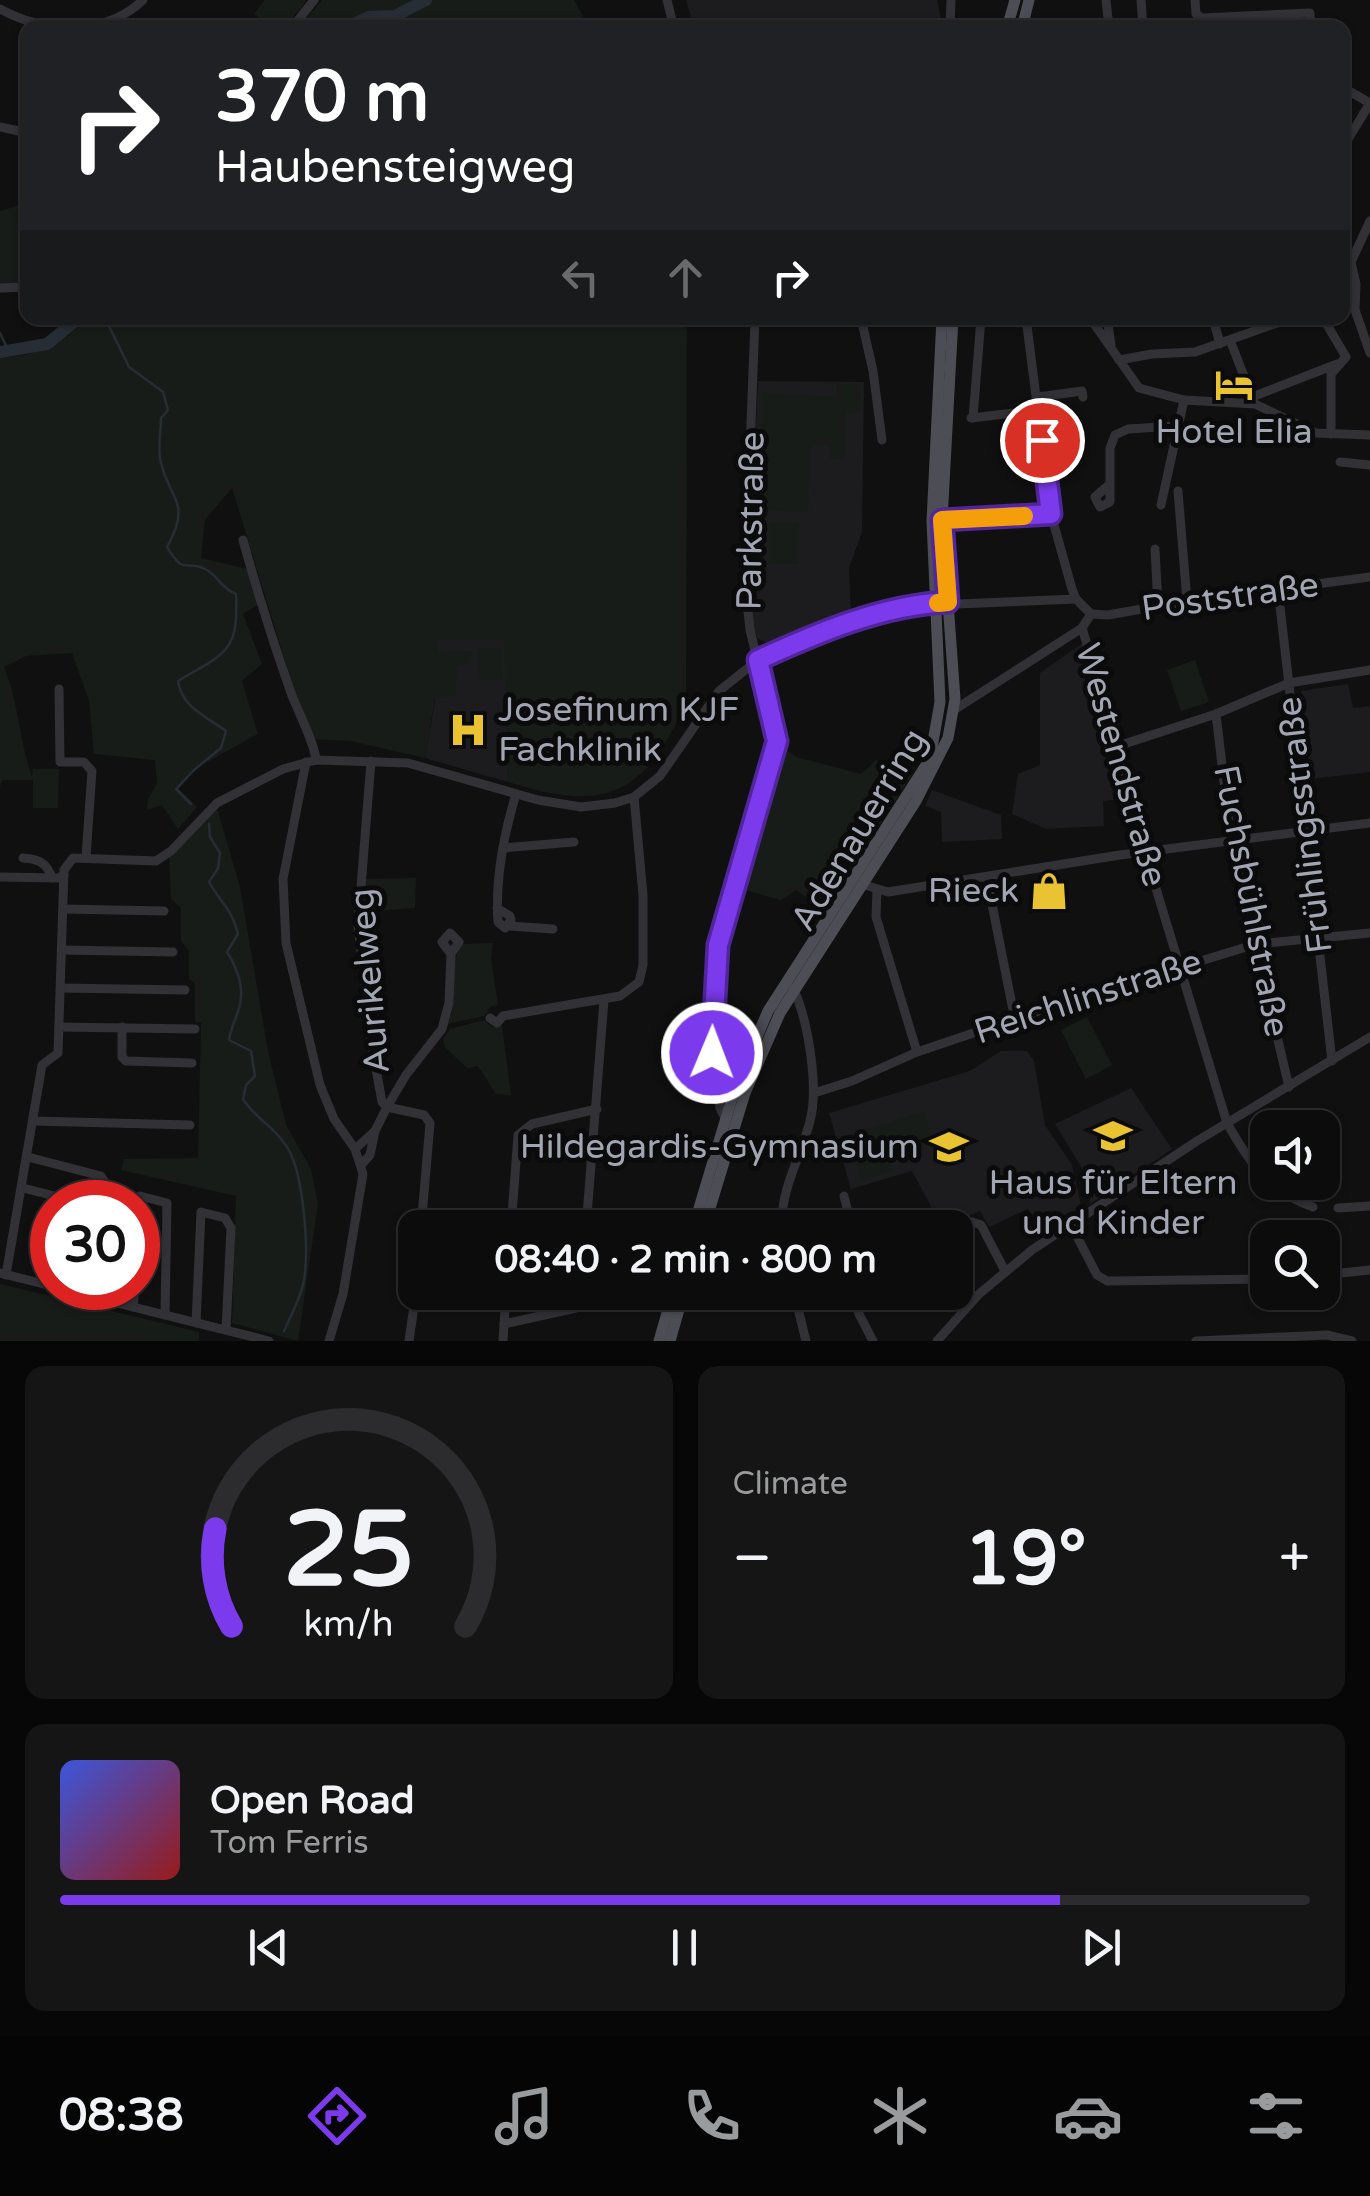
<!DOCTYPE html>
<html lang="en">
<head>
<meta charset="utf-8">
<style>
	body { margin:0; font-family:"Varela Round",sans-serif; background:#151516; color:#f1f3f6; height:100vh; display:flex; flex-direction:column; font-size:38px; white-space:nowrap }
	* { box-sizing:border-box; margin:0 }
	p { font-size:32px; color:#9a9b9d }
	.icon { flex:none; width:55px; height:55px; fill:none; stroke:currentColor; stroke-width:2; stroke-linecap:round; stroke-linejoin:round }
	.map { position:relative; height:1341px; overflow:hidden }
	.sheet { display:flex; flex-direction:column; gap:25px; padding:25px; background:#070707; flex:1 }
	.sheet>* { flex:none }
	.guide { position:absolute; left:20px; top:20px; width:1330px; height:305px; border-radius:20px; box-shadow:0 2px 8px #0004,0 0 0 2px #2c2c2e; background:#202124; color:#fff; overflow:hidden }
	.buttons { position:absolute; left:1250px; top:1110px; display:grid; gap:20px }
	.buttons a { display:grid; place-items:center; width:90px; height:90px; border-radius:20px; background:#0c0c0d; box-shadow:0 2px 8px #0004,0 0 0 2px #2c2c2e; font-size:50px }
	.speed { position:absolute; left:30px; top:1180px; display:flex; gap:20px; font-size:50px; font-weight:700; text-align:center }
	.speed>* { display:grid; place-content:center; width:130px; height:130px; border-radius:50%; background:#0c0c0d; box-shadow:0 2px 8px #0004,0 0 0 2px #2c2c2e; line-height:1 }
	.speed .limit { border:15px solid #d22; background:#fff; color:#111 }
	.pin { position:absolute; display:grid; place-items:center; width:85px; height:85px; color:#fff; margin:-42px; border:5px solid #fff; border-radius:50%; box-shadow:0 2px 10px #0007 }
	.me { position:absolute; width:110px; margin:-55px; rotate:1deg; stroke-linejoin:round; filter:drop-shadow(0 0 8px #0008) }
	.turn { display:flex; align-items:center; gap:35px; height:210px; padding:0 30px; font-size:45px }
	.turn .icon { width:130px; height:130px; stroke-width:2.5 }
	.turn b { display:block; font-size:70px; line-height:85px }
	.lanes { display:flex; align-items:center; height:95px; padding:0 30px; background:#0003; justify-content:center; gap:50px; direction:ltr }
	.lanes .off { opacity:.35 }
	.big { font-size:75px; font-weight:800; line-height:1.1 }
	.sheet .card { flex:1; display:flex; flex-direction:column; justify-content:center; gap:15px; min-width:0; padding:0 35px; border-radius:20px; background:#151516 }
	.sheet .dial { align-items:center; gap:0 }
	.dial svg { height:260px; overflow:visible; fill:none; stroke:#2c2c2e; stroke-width:7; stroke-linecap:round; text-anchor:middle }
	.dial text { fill:#f1f3f6; stroke:none }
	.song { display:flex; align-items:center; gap:30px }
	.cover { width:120px; height:120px; border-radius:15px; background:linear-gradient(135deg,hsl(230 70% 55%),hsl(0 70% 35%)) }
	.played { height:10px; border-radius:5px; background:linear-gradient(90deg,#7c3aed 80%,#2c2c2e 80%) }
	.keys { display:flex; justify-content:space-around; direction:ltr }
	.heat { display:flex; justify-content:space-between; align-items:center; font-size:55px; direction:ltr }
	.sheet .tiles { flex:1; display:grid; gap:25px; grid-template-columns:1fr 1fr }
	.card:last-child { grid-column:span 2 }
	.trip { position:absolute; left:398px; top:1210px; width:575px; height:100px; border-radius:20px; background:#0c0c0d; box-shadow:0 2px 8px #0004,0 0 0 2px #2c2c2e; font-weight:800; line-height:100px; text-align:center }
	.dock { display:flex; height:160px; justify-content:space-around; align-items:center; background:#050505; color:#9a9b9d }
	.dock .icon { width:70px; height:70px }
	.dock .current { color:#7c3aed }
	.dock b { font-size:45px; color:#f1f3f6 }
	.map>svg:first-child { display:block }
	.built { fill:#1c1c1e }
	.green { fill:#171c18 }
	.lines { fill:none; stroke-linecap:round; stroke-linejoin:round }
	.stream { stroke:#272d34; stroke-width:2.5 }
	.river { stroke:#272d34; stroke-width:12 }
	.minor { stroke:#313136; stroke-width:9 }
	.major { stroke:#4d4e55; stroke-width:11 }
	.route-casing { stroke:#51269a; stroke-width:25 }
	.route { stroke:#7c3aed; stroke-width:18 }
	.slow { stroke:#f59e0b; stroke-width:18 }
	.labels { text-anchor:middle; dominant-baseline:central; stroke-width:10; stroke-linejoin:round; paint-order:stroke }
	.poi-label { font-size:35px; fill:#a2a5b2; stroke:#0b0b0c }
	.street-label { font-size:35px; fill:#a2a5b2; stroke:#0b0b0c }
</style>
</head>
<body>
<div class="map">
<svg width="1370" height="1341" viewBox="0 0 1370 1341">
	<rect width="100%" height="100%" fill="#101011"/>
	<g class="built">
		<polygon points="686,0 937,0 942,24 941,28 694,27"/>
		<polygon points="758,381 864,382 862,532 849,568 851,613 770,644 758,639 753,631 749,583"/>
		<polygon points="438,640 505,640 508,782 425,758 435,701"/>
		<polygon points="1083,643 1126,799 1103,801 1104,826 1046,829 1012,814 1018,774 1040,765 1040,673"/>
		<polygon points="1348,684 1353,708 1370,706 1370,772 1310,779 1301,691"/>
		<polygon points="932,790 1001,815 1002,839 942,842 941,812 925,806"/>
		<polygon points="1001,1051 1027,1051 1034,1061 1045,1125 1072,1165 1082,1210 1042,1232 1028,1209 989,1227 980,1211 942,1227 912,1171 851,1189 829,1113 970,1071"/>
		<polygon points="1131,1088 1172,1149 1090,1204 1085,1173 1055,1124"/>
	</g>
	<g class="green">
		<polygon points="265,0 304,0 306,1 285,27 271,27 254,14"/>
		<polygon points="322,0 574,0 589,27 298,28"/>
		<polygon points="27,203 27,283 0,284 0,211"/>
		<path d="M90,318H687L686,701C646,796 604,813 508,782L504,640H438V652L472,651L469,664L457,667L455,696L435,697L425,758L351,741L309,739L232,488L205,520L201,558L247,569L259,604L243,614L262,664L242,681L258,734L196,768L179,789L197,807L178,829L162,805L147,810L148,799L157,783L155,760L94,754L89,701L72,653L26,656L4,667C19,702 19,741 32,777L33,769H59L58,808H33V780H3L0,786V358C41,355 59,344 90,318Z"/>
		<polygon points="836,384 861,384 861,413 846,413 844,459 830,459 830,445 811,445 808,512 757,510 762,393 836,397"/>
		<polygon points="769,522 799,522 798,564 769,564"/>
		<polygon points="478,648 501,648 502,680 479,680"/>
		<polygon points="1195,660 1209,702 1181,711 1167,670"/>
		<polygon points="780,744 796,757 861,774 876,760 912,775 824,910 796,890 781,900 737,888"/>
		<polygon points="217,808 240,887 268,1051 286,1125 311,1169 318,1204 298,1341 232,1323 236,1196 121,1170 124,1159 198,1158 201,1023 195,1021 195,983 189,979 189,951 181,941 181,908 171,899 169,855"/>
		<polygon points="416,878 415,908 362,912 363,879"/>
		<path d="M493,943L491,958L498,1005L491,1006L484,1016L447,1024C462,1001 445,967 463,944Z"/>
		<polygon points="1087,1017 1112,1065 1086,1079 1061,1030"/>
		<polygon points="484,1020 492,1027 502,1026 511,1095 496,1094 478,1066 467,1068 445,1047 443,1039 450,1029"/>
		<polygon points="924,1111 933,1140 888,1154 893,1171 861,1181 847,1136"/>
		<polygon points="0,1284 199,1332 199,1341 0,1341"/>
	</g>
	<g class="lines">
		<g class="stream">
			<path d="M105,318L129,367L163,392L168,410L161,418C161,430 158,446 160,458C168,501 193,500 167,547C185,577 185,559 205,569C219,576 219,587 236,594C239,653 225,653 178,681C182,708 206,716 226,731L221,748L194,770L176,789L191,804"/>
			<polyline points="0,333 8,350"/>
			<path d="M209,824L210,837L220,853L218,868L209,882C222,905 231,907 238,934L227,952C237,968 245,989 239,1008C236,1019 231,1027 229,1040L251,1051L255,1076L246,1085L243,1099C254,1117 273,1126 285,1144C304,1169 309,1249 304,1280C301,1298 291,1315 284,1331"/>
		</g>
		<g class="river">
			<polyline points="346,28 369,17 395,16 426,0"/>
			<polyline points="0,352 47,344 79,318"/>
		</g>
		<g class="minor">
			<polyline points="667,0 674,28"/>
			<polyline points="1106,0 1109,28"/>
			<polyline points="1141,0 1143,28"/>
			<polyline points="1195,0 1196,14 1202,18 1310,13 1311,28"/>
			<path d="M0,9C44,33 104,37 143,0"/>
			<polyline points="292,28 314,0"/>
			<polyline points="950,28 951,0"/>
			<polyline points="1342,87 1370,103"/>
			<polyline points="0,127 28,133"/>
			<polyline points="1342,149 1370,103"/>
			<polyline points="1370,221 1351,262 1356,284 1355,310 1370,353"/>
			<polyline points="0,288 28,287"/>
			<polyline points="861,318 873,371 882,440"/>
			<polyline points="1026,318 1051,514 1072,589 1076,599 1091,614"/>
			<polyline points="1090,318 1139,388 1184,400 1255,404 1316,433 1370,435"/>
			<polyline points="1107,318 1111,345"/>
			<polyline points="1213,318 1220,344"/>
			<polyline points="1323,318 1346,357"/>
			<polyline points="1230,340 1254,402"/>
			<polyline points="1119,360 1152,354 1195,352 1291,318"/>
			<polyline points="1038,397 1082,391 1083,397"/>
			<polyline points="1252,397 1337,364"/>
			<polyline points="971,418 1039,410"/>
			<polyline points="973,418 981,318"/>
			<polyline points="1331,434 1331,374 1346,357"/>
			<polyline points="1340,462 1370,465"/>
			<polyline points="1110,484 1095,497 1100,507 1110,502 1110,448 1115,435 1128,429 1177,426"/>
			<polyline points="1178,491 1187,601"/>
			<polyline points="1161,505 1184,400"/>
			<polyline points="942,520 1051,514"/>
			<path d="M243,540C257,591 273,642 291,693C298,712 314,741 316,760"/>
			<polyline points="1155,549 1158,606"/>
			<polyline points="1278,589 1332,1061"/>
			<polyline points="1091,614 1108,615 1187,601 1370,577"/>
			<path d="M1082,628L1118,746L1145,852L1227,1123C1249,1162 1269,1192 1313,1207"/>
			<polyline points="59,689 60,762 84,762 92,771 86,857"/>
			<polyline points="954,710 1082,628 1091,614"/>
			<polyline points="1216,714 1231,841 1289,1087"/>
			<polyline points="1118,746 1216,714 1289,683 1370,670"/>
			<polyline points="371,761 358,925 371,1041 382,1102 387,1107 424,1115 430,1123 421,1228"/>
			<polyline points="306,762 283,879 286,943 320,1085 334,1119 355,1149 363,1174 343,1294 329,1341"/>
			<polyline points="503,848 574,842"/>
			<path d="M23,858C39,859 47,863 52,878"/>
			<polyline points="0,877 58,878 64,875"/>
			<polyline points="987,879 1015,1020"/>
			<polyline points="858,883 888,892 1120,855 1370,823"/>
			<polyline points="877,890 876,917 917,1052"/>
			<path d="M497,908L510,916L511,920L505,928L498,922C495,880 504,834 516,794"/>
			<polyline points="63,909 164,911"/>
			<polyline points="509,926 553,929"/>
			<polyline points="62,950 173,952"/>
			<polyline points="61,988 185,990"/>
			<polyline points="490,1018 497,1023 503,1016 620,996 639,982 643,965 643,895 634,797"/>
			<polyline points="59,1027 195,1029"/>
			<polyline points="122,1027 122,1057 126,1061 192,1063"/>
			<polyline points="814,1093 852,1081 917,1052 1054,1006 1256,944 1370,933"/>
			<polyline points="726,1120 720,1108 713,1053 718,945 777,741 750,630 745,583 755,318"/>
			<polyline points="33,1121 190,1125"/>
			<polyline points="355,1149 375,1131"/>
			<polyline points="28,1157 101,1176 104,1181 99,1202"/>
			<polyline points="362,1164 370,1155 375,1131 387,1107 406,1075 442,1029 449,1003 451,954 459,942 450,933 442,942 451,954"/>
			<polyline points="23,1188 78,1202"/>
			<polyline points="844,1196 852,1228"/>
			<polyline points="1338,1208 1370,1206"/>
			<polyline points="1071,1225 1097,1275 1107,1281 1268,1279"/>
			<polyline points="511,1228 518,1135 532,1124 597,1109"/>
			<polyline points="586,1228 604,1000"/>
			<path d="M782,1228C780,1189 801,1157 810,1121C819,1087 808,1019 793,988"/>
			<polyline points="955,1229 972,1222 981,1225 1005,1271"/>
			<polyline points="138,1250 140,1196 167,1203 165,1315"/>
			<polyline points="0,1273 52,1286"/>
			<polyline points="6,1275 42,1065 58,1053 64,870 73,858 156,861 171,851 217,803 283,769 316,760 408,763 538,800 581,807 615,803 634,797 660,776 719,691 758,660 793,644 851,622 911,606 1076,599"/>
			<polyline points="1322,1275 1370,1270"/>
			<polyline points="57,1288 269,1341"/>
			<polyline points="794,1292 806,1341"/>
			<polyline points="853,1292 859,1314 873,1341"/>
			<polyline points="133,1307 135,1288"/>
			<polyline points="748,1307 753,1292"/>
			<polyline points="196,1323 201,1212 225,1218 231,1228 226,1330"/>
			<polyline points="504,1324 576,1308 580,1292"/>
			<polyline points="409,1341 416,1292"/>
			<polyline points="503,1341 506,1292"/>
			<polyline points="937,1341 979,1294 1032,1250 1197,1141 1370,1037"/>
			<polyline points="1196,1341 1327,1335 1352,1341"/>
		</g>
		<g class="major">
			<polyline points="1007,28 1015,0"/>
			<polyline points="1022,28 1029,0"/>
			<polyline points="693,1228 735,1088 768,1011 930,759 940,702 932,521 942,318"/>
			<polyline points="704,1228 745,1093 780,1013 916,801 948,738 955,699 942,520 953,318"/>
			<polyline points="659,1341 673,1292"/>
			<polyline points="670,1341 684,1292"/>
		</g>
	</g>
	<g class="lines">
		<g class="route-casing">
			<path id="route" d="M712,1053L718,945L777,741L758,660C817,633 882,605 948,602L942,520L1051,514L1042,440"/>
		</g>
		<use href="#route" class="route"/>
		<polyline class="slow" points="938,603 948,602 942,520 1024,516"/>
	</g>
	<defs>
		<g id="hotel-bare" transform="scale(3)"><path d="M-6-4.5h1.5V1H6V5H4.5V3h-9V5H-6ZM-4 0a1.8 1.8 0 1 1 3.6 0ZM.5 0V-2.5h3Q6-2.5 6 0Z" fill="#e9c331" stroke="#0b0b0c" stroke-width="2.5" paint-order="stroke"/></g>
		<g id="hospital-bare" transform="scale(3)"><path d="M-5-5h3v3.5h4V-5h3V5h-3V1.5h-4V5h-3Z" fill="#e9c331" stroke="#0b0b0c" stroke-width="2.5" paint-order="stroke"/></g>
		<g id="shop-bare" transform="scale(3)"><path d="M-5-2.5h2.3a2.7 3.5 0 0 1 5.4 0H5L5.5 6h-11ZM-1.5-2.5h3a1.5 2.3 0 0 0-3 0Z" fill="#e9c331" stroke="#0b0b0c" stroke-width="2.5" paint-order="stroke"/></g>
		<g id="school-bare" transform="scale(3)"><path d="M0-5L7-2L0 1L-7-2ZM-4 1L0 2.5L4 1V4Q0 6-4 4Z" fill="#e9c331" stroke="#0b0b0c" stroke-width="2.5" paint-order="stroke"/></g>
	</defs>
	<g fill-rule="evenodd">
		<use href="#hotel-bare" x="1234" y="385"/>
		<use href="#hospital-bare" x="468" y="730"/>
		<use href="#shop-bare" x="1049" y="891"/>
		<use href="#school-bare" x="1113" y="1136"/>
		<use href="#school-bare" x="949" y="1147"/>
	</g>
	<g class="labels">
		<g class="poi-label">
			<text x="1234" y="432">Hotel Elia</text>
			<text x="498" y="710" text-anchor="start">Josefinum KJF<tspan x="498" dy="40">Fachklinik</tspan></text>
			<text x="1019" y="891" text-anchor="end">Rieck</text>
			<text x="919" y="1147" text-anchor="end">Hildegardis-Gymnasium</text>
			<text x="1113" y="1183">Haus für Eltern<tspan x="1113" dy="40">und Kinder</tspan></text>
		</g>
		<g class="street-label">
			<text transform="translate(751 521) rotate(-89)">Parkstraße</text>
			<text transform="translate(1230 597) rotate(-8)">Poststraße</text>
			<text transform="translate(1121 765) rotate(74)">Westendstraße</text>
			<text transform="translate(1305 825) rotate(-97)">Frühlingsstraße</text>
			<text transform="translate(859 830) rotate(-59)">Adenauerring</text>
			<text transform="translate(1251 901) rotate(79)">Fuchsbühlstraße</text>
			<text transform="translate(370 981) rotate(-95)">Aurikelweg</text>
			<text transform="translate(1088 997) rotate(-18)">Reichlinstraße</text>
		</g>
	</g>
</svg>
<div class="buttons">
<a><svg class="icon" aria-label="sound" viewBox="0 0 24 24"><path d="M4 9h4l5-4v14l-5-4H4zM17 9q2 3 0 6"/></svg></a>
<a><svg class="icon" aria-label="search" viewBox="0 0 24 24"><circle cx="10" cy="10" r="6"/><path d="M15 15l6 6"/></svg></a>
</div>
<div class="speed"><div class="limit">30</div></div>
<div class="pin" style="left:1042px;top:440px;background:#d93025"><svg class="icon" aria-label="arrive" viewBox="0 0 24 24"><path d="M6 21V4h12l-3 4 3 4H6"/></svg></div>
<svg class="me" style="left:712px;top:1053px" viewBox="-20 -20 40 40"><circle r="17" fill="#7c3aed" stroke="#fff" stroke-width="3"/><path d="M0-11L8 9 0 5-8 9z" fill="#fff"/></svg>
<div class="trip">08:40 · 2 min · 800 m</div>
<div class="guide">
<div class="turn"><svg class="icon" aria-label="right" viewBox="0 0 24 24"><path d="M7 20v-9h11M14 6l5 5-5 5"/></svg><div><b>370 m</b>Haubensteigweg</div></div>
<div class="lanes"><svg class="icon off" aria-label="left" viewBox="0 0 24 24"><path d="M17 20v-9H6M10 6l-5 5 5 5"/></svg><svg class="icon off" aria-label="ahead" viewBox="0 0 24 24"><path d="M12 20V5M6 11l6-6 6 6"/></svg><svg class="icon" aria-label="right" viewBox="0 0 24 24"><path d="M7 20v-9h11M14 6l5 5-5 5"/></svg></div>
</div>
</div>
<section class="sheet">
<div class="tiles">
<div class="card dial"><svg viewBox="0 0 100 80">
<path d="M14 69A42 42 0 1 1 86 69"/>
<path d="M14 69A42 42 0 0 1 9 39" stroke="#7c3aed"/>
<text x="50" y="56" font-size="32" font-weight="700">25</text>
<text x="50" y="72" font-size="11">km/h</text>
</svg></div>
<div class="card"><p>Climate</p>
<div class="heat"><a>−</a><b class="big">19°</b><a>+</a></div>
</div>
<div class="card">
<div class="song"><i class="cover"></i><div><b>Open Road</b><p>Tom Ferris</p></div></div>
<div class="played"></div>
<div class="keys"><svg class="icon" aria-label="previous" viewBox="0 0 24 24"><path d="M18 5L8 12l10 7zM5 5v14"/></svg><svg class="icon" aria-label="pause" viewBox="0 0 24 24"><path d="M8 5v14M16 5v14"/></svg><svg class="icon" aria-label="next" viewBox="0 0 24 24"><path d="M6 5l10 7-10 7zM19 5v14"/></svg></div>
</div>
</div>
</section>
<nav class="dock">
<b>08:38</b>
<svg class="icon current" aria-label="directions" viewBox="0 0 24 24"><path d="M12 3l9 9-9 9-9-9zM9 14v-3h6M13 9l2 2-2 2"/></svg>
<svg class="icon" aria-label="music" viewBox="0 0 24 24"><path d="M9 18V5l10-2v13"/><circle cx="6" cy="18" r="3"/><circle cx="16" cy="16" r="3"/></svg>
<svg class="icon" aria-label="phone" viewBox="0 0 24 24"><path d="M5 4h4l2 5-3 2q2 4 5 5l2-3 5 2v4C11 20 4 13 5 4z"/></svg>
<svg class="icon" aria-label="climate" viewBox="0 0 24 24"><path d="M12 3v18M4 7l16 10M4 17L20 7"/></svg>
<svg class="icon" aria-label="car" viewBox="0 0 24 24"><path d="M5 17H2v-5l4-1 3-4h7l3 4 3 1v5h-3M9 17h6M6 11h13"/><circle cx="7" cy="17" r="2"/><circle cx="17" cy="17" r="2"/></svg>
<svg class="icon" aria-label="filters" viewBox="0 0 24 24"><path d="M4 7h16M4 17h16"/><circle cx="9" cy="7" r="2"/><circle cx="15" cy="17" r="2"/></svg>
</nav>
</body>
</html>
